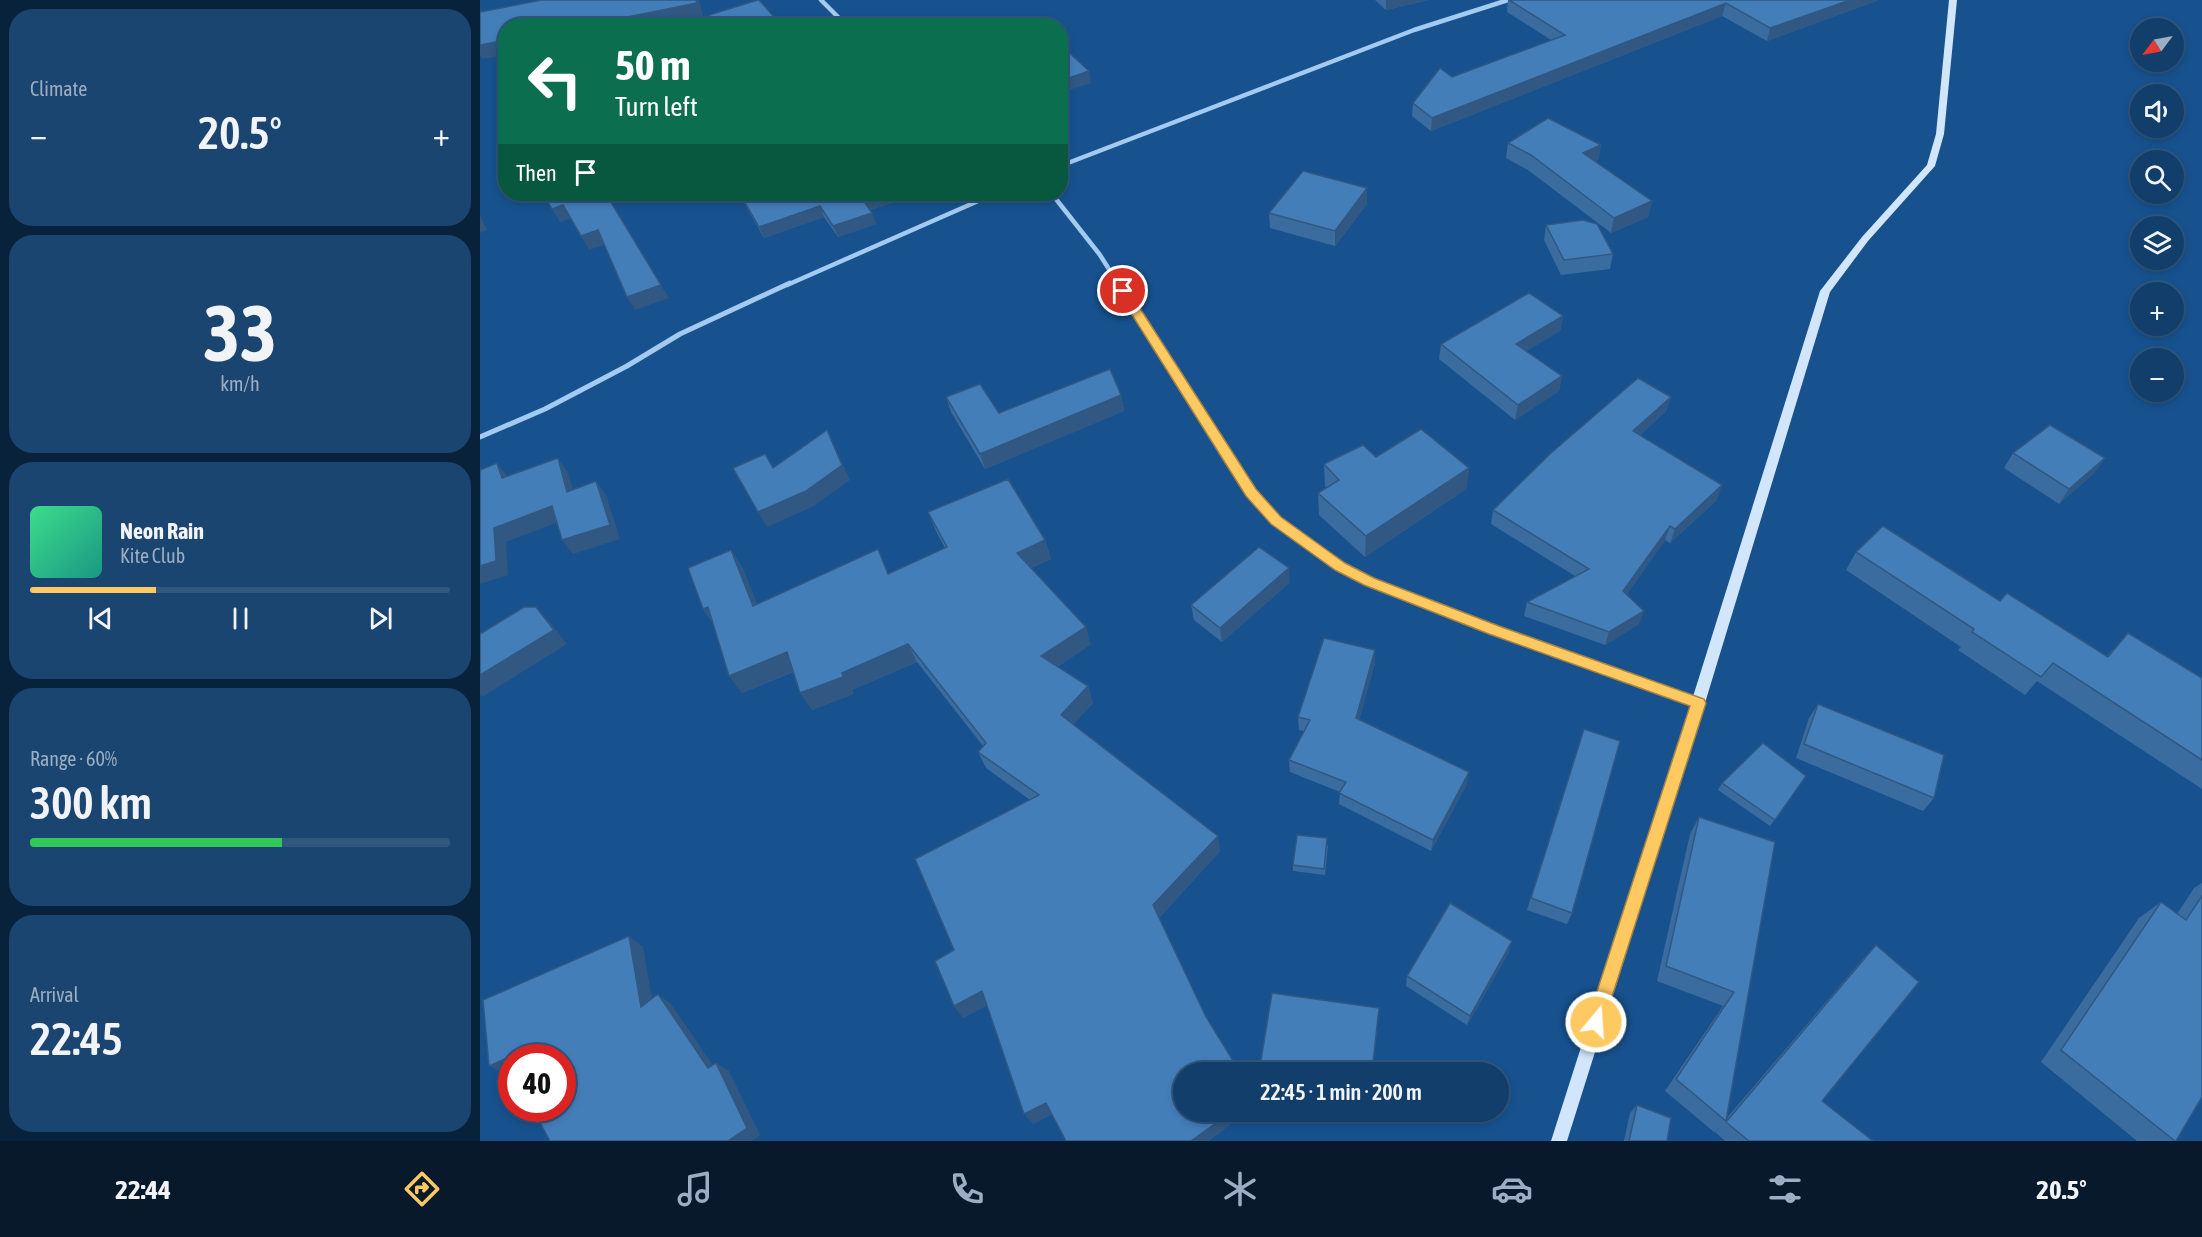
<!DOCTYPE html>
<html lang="en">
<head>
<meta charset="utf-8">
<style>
	body { margin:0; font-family:"Asap Condensed",sans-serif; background:#1a4571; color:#f1f3f6; height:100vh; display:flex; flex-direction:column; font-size:22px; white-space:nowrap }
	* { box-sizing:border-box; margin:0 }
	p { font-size:20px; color:#9caec1 }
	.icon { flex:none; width:33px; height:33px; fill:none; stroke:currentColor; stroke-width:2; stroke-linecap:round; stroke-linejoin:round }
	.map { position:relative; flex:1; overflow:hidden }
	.panel { display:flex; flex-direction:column; gap:9px; padding:9px; background:#09223b; width:480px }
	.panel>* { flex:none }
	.guide { position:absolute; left:18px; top:18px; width:570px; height:183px; border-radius:24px; box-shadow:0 3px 9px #0003,0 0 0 2px #30577e; background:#0b6e4f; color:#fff; overflow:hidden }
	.needle { width:39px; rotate:238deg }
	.buttons { position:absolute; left:1650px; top:18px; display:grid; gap:12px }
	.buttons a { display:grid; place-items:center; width:54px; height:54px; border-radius:50%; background:#113e6b; box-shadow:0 3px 9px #0003,0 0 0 2px #30577e; font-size:30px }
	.speed { position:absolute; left:18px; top:1044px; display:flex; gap:12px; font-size:30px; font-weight:700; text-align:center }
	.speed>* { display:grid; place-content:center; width:78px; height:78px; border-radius:50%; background:#113e6b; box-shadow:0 3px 9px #0003,0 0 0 2px #30577e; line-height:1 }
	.speed .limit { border:9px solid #d22; background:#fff; color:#111 }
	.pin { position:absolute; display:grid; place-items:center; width:51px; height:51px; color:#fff; margin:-26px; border:3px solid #fff; border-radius:50%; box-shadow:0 2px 6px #0007 }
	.me { position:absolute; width:66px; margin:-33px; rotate:18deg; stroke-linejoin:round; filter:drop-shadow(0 0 4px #0008) }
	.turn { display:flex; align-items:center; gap:21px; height:126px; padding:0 18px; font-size:27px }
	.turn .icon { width:78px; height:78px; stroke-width:2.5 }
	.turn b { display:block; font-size:42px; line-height:51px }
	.then { display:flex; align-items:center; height:57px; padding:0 18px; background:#0003; gap:12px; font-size:22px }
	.big { font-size:45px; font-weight:600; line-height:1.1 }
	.panel .tile { flex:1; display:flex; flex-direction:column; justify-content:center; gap:9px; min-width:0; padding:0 21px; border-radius:24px; background:#1a4571 }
	.panel .dial { align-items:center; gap:0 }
	.dial b { font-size:78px; line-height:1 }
	.song { display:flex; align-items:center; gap:18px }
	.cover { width:72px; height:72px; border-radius:9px; background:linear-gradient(135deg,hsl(150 70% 55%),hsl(170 70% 35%)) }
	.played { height:6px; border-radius:3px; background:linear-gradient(90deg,#ffc962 30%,#30577e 30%) }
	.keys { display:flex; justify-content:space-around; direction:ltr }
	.heat { display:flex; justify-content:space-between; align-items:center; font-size:33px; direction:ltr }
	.charge { height:9px; border-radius:4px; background:linear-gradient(90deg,#34c759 60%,#30577e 0) }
	.trip { position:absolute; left:693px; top:1062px; width:336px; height:60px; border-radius:30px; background:#113e6b; box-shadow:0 3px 9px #0003,0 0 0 2px #30577e; font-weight:600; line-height:60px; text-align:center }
	.menu { display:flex; height:96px; justify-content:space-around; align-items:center; background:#07192b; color:#9caec1 }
	.menu .icon { width:42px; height:42px }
	.menu .current { color:#ffc962 }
	.menu b { font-size:27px; color:#f1f3f6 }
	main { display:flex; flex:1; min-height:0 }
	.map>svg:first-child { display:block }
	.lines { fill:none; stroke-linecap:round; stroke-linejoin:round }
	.street-far2 { stroke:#a3caf0; stroke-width:4.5 }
	.street-far1 { stroke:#a3caf0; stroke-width:5 }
	.street { stroke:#a3caf0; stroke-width:8 }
	.secondary { fill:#d1e5fb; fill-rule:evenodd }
	.wall { fill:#3a6c9f }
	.shaded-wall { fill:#305882 }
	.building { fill:#447eb9; stroke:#305882; stroke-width:1.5 }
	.route { fill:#ffc962; stroke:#a68340; stroke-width:1.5 }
</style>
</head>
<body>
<main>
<section class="panel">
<div class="tile"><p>Climate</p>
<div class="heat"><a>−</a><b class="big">20.5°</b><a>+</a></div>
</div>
<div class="tile dial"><b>33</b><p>km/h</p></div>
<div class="tile">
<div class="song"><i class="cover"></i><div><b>Neon Rain</b><p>Kite Club</p></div></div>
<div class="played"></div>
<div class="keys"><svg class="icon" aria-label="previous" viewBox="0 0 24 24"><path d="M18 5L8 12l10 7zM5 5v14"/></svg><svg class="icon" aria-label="pause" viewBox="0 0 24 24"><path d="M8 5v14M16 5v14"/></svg><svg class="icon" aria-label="next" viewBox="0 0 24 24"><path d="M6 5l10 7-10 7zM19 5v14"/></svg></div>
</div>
<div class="tile"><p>Range · 60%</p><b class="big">300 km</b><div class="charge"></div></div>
<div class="tile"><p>Arrival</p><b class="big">22:45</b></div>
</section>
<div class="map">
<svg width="1722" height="1141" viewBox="0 0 1722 1141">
	<rect width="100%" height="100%" fill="#17528f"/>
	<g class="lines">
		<g class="street-far2">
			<polyline points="341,0 361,20 371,26"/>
			<polyline points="580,166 934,30 1028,0"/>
			<polyline points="572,194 620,255 639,285"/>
			<polyline points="307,285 514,194"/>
		</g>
		<g class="street-far1">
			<path d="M638,283L771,492C804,530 844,559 889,581L1087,656"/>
			<polyline points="0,437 65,409 147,366 200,334 310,283"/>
		</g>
		<polyline class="street" points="1083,655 1218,703"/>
		<polygon class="secondary" points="1469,0 1477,0 1464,134 1455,166 1388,241 1350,292 1225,703 1087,1141 1071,1141 1211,703 1340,291 1382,237 1447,165 1456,134"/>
	</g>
	<g class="wall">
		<polygon points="895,0 949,0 906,10"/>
		<polygon points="1028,0 1399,0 1287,41 1242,16 951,131 932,116 933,103 972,77 1071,40 1027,12"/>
		<polygon points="229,15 302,26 233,26"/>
		<polygon points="1028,143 1121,145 1118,160 1115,161 1172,201 1168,217 1131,233 1048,170 1026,158"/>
		<polygon points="887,188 887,204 855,246 790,228 789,213"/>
		<polygon points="259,194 439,194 390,210 396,224 358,237 344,217 284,238"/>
		<polygon points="1066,225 1133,254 1130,269 1081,275 1064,240"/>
		<polygon points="1083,316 1080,331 1046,351 1082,376 1079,391 1035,420 959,359 961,344"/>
		<polygon points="641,395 644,411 505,469 471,412 466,397 519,413"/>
		<polygon points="1191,397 1186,411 1160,435 1237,500 1190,543 1185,540 1147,594 1159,624 1125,645 1044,616 1047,602 1095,576 1011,524 1013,510"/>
		<polygon points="1533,453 1625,458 1614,473 1579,504 1524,468"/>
		<polygon points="896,457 989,468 986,489 885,557 839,515 838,493 847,488 845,486 844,464"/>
		<polygon points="448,512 565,540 571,559 551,568 611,644 577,667 608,686 613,703 593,724 740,851 679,918 767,1112 728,1141 586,1141 572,1114 553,1124 507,1005 483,1018 474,950 550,800 506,768 498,752 503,746 437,662 372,690 373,694 332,710 313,672 262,693 232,622 223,609 251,550 263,569 277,604 409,573 465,548 456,531"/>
		<polygon points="1376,552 1520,601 1627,656 1648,633 1722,678 1722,789 1557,681 1545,695 1478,650 1481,647 1366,570"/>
		<polygon points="810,582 742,642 714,620 711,605"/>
		<polygon points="895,663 879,720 987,784 951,851 859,804 860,792 810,772 809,760 824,731 819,730 818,717"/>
		<polygon points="1338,704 1454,798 1443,811 1316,758 1329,718"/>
		<polygon points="1104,729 1092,913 1087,924 1047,910"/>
		<polygon points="1326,776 1290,826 1238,790 1242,783"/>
		<polygon points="1219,817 1295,842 1246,1119 1382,960 1396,945 1342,1101 1393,1141 1245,1141 1235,1132 1240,1127 1234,1132 1185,1091 1243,1006 1177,981 1210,834"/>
		<polygon points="848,845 845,875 813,871 813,865"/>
		<polygon points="1722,883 1722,1097 1696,1141 1657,1141 1561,1062 1659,918 1681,902 1697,914 1714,888"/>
		<polygon points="1029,952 987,1025 926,986 927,976"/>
		<polygon points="1157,1105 1187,1141 1144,1141 1150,1113"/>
		<polygon points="828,1112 888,1112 888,1119"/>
	</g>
	<g class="shaded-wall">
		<polygon points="216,0 219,0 223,16 174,26 103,26"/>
		<polygon points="906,0 949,0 906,10"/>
		<polygon points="1370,0 1399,0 1287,41 1290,28"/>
		<polygon points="1246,3 1242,16 951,131 952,118"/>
		<polygon points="26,40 26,55 2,59 0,55 0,45"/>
		<polygon points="609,71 611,83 580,93 580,81"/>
		<polygon points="1121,145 1118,160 1100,169 1103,153"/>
		<polygon points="887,188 887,204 855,246 855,231"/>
		<polygon points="402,194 439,194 387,211 383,200"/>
		<polygon points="1172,201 1168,217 1131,233 1134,218"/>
		<polygon points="83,205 92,218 80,222 72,209"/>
		<polygon points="340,206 344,217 284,238 279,227"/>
		<polygon points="392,213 396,224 358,237 353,226"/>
		<polygon points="0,215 7,230 0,233"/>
		<polygon points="118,230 126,244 109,250 101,236"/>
		<polygon points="181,285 189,298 155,310 147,297"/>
		<polygon points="1083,316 1080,331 1033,359 1036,344"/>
		<polygon points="1082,376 1079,391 1035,420 1038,405"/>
		<polygon points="641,395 644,411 505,469 500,454"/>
		<polygon points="1191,397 1186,411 1149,445 1153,431"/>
		<polygon points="347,430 370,480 334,506 287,527 278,512"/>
		<polygon points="78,458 88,472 98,506 87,492"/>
		<polygon points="1625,458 1614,473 1579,504 1589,489"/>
		<polygon points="17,463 28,477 22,478"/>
		<polygon points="989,468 986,489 885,557 886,536"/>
		<polygon points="116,481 126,495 140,539 93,554 82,540"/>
		<polygon points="1242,485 1237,500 1190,543 1195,529"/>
		<polygon points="72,506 84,520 26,542 28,575 0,584 0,566 14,528"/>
		<polygon points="1190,526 1185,540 1139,605 1143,591"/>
		<polygon points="565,540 571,559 544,571 537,553"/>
		<polygon points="251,550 263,569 285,623 273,606"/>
		<polygon points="809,568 810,582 742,642 740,628"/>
		<polygon points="56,607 69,621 87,644 2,697 0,694 0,675"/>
		<polygon points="228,607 236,627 223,609"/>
		<polygon points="1164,611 1159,624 1125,645 1129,632"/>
		<polygon points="606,627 611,644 567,673 561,656"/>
		<polygon points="428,644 437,662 372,690 373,694 332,710 320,693 362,673"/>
		<polygon points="895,650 895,663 876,731 876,718"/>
		<polygon points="307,652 319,669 262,693 249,676"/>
		<polygon points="608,686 613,703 587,731 581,715"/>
		<polygon points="989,772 987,784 951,851 953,840"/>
		<polygon points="738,836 740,851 678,919 673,905"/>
		<polygon points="149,936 163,947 175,1017 161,1007"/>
		<polygon points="1032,941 1029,952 987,1025 990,1016"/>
		<polygon points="502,991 511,1003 483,1018 474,1006"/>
		<polygon points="178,994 191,1004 241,1077 228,1068"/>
		<polygon points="25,1059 32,1063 32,1073 27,1075 9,1066"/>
		<polygon points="236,1063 249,1071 280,1135 272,1141 248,1141"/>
		<polygon points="566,1103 574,1113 553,1124 544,1114"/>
		<polygon points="751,1112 767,1112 728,1141 711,1141"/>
	</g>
	<g class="building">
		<polygon points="62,0 216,0 217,3 103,26 26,26 26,40 0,45 0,12"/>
		<polygon points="278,0 279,0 302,26 237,26 229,15"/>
		<polygon points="1029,0 1370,0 1290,28 1246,3 952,118 933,103 960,68 972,77 1085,35"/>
		<polygon points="584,48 609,71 580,81 580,49"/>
		<polygon points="1068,118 1121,145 1103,153 1172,201 1134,218 1051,155 1028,143"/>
		<polygon points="823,171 887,188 855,231 789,213"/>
		<polygon points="63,194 126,194 181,285 147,297 118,230 101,236 83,205 72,209"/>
		<polygon points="260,194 402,194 383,200 392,213 353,226 340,206 279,227"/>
		<polygon points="1103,220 1117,224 1133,254 1084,260 1066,225"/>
		<polygon points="1049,293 1083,316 1036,344 1082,376 1038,405 961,344"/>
		<polygon points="630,369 641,395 500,454 466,397 500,384 519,413"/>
		<polygon points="1158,378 1191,397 1153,431 1242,485 1195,529 1190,526 1143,591 1164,611 1129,632 1047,602 1109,569 1013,510 1071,453"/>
		<polygon points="1570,425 1625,458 1589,489 1533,453"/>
		<polygon points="941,429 989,468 886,536 838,493 859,480 844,464 883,445 896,457"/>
		<polygon points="347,430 362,465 326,491 278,512 253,468 285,454 293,468"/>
		<polygon points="78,458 87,492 116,481 130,525 82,540 72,506 14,528 16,561 0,566 0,470 17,463 22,478"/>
		<polygon points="528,479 565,540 537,553 606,627 561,656 608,686 581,715 738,836 673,905 726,1017 760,1072 704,1072 704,1112 751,1112 711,1141 586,1141 566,1103 544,1114 502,991 474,1006 455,961 474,950 435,859 559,795 498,752 506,743 428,644 362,673 363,677 320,693 307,652 249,676 228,607 223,609 208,568 251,550 273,606 398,549 408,574 467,547 448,512"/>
		<polygon points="1403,526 1520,601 1527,593 1628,657 1648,633 1722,678 1722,760 1573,663 1561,677 1492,632 1494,629 1376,552"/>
		<polygon points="779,547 809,568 740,628 711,605"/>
		<polygon points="44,607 56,607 74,630 0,675 0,634"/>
		<polygon points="844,638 895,650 876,718 989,772 953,840 859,793 866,782 809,760 830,720 818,717"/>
		<polygon points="1338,704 1464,755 1454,798 1324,744"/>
		<polygon points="1104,729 1140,741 1092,913 1051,898"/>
		<polygon points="1283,743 1326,776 1295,820 1242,783"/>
		<polygon points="1219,817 1295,842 1246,1121 1196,1079 1254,992 1186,966"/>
		<polygon points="817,835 847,838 844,869 813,865"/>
		<polygon points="1722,896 1722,1097 1696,1141 1695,1141 1581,1050 1681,902 1706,920"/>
		<polygon points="970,903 1032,941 990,1016 927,976"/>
		<polygon points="149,936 161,1007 178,994 228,1068 236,1063 267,1128 248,1141 70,1141 52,1108 82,1108 82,1058 32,1058 32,1072 25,1059 9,1066 3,1000"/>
		<polygon points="1396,945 1439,982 1342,1101 1393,1141 1269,1141 1246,1122"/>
		<polygon points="792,993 899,1008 892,1072 779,1072"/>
		<polygon points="1157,1105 1191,1118 1187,1141 1149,1141"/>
	</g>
	<polygon class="route" points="643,287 647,288 776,489 801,517 865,563 894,578 1019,626 1224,699 1226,703 1122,1028 1116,1031 1109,1028 1107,1022 1210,706 1009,634 884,585 855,570 791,524 766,496 637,291"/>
</svg>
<div class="buttons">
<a><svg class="needle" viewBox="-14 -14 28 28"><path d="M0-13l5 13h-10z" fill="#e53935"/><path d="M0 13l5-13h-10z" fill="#9caec1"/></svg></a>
<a><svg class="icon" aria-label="sound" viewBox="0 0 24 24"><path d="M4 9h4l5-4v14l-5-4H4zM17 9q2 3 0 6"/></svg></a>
<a><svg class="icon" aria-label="search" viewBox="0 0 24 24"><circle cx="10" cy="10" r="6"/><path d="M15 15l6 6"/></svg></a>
<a><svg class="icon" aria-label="layers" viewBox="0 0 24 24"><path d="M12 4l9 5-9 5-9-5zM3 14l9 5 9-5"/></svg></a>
<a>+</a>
<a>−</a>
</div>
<div class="speed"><div class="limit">40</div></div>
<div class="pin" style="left:643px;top:291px;background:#d93025"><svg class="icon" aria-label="arrive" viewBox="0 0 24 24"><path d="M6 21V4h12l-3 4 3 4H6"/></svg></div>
<svg class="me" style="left:1116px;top:1022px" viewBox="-20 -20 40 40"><circle r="17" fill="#ffc962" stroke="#fff" stroke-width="3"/><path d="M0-11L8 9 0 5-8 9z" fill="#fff"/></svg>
<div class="trip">22:45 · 1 min · 200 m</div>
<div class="guide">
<div class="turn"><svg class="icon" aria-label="left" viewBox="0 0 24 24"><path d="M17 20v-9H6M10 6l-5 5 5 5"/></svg><div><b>50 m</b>Turn left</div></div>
<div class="then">Then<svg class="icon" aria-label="arrive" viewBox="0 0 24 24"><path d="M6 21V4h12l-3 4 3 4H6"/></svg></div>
</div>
</div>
</main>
<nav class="menu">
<b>22:44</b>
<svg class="icon current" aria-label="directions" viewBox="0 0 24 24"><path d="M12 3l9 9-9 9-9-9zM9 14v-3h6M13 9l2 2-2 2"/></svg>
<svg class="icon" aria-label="music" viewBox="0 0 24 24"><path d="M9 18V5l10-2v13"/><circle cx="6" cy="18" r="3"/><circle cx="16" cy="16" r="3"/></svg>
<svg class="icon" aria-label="phone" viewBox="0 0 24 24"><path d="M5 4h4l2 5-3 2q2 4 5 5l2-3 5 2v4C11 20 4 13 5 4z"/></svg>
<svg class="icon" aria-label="climate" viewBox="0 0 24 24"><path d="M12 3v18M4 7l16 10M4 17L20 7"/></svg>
<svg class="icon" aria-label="car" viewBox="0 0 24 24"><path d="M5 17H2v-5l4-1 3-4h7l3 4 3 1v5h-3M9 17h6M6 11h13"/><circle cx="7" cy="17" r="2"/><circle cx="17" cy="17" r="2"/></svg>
<svg class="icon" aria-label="filters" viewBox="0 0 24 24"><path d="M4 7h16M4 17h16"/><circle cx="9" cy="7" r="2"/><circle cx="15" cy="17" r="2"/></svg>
<b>20.5°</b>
</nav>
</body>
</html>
